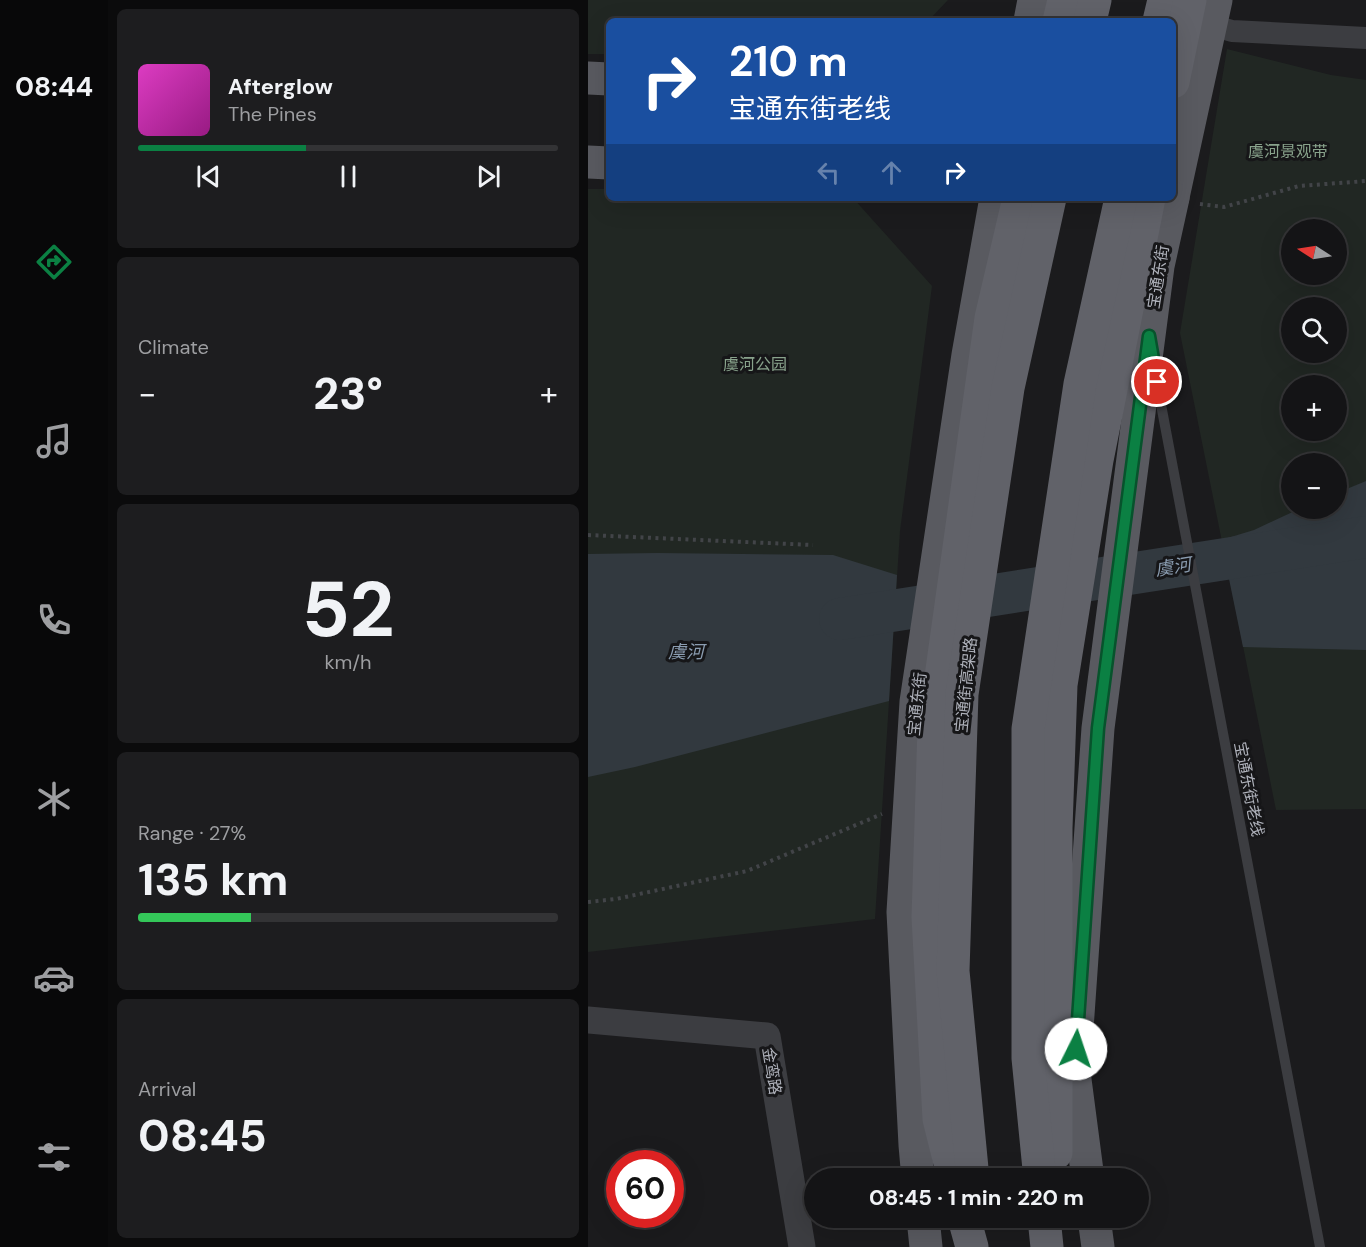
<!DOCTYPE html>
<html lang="en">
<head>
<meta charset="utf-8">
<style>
	body { margin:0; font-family:"DM Sans","Noto Sans SC",sans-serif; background:#1d1d1f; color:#f1f3f6; height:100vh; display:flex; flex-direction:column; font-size:22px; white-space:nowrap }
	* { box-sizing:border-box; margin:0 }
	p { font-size:20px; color:#9d9ea1 }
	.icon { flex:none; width:33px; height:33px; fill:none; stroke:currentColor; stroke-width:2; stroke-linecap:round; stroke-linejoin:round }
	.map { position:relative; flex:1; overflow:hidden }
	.side { display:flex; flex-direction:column; gap:9px; padding:9px; background:#0b0b0c; width:480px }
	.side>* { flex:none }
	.banner { position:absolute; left:18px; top:18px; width:570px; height:183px; border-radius:9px; box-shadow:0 6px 24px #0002,0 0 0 2px #333335; background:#1a4fa0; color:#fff; overflow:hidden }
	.needle { width:39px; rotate:282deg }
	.fabs { position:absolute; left:693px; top:219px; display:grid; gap:12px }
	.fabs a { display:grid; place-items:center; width:66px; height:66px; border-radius:50%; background:#141416; box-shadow:0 6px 24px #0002,0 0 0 2px #333335; font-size:30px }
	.speed { position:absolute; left:18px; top:1150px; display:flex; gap:12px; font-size:30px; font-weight:700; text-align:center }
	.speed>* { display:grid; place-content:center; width:78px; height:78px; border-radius:50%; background:#141416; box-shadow:0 6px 24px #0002,0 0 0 2px #333335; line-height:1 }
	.speed .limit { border:9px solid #d22; background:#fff; color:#111 }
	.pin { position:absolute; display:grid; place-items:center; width:51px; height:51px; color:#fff; margin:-26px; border:3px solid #fff; border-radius:50%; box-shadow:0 2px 6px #0007 }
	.me { position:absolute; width:66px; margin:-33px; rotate:4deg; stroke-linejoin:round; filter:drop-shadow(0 0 4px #0008) }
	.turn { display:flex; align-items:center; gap:21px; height:126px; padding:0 24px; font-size:27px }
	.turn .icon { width:78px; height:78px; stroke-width:2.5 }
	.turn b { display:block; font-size:42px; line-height:51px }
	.lanes { display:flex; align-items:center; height:57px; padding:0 24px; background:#0003; justify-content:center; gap:30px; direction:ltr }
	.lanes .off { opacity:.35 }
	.big { font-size:45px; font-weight:700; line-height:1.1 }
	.side .card { flex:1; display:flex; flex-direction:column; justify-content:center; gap:9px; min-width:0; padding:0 21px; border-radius:9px; background:#1d1d1f }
	.side .dial { align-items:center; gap:0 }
	.dial b { font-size:78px; line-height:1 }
	.song { display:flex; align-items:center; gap:18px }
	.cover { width:72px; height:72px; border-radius:9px; background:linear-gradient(135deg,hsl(310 70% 55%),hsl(310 70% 35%)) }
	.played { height:6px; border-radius:3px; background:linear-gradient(90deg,#0b8043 40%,#333335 40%) }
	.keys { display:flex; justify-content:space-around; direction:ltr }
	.heat { display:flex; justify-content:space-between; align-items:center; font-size:33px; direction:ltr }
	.charge { height:9px; border-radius:4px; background:linear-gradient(90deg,#34c759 27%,#333335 0) }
	.trip { position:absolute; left:216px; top:1168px; width:345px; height:60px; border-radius:30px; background:#141416; box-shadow:0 6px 24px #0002,0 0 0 2px #333335; font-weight:700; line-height:60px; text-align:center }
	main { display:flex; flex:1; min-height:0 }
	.menu { display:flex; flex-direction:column; width:108px; justify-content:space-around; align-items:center; background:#080809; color:#9d9ea1 }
	.menu .icon { width:42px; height:42px }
	.menu .selected { color:#0b8043 }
	.menu b { font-size:27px; color:#f1f3f6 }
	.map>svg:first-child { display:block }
	.green { fill:#212723; fill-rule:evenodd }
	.water { fill:#32393f }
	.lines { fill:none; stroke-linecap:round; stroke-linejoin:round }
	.river { stroke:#32393f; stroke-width:42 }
	.path { stroke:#424448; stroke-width:4; stroke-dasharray:3 4.5; stroke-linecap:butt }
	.service { stroke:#3c3d41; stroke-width:10 }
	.minor { stroke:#3c3d41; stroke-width:22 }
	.tertiary { stroke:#3c3d41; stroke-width:27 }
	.primary { stroke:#595a60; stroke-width:33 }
	.trunk { stroke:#616269; stroke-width:33 }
	.route-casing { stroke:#07532c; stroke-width:15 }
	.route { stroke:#0b8043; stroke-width:10 }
	.labels { text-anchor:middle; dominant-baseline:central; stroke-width:6; stroke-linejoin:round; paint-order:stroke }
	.park-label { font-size:16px; fill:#89a38c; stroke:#161618 }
	.street-label { font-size:16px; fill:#afb2bb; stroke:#161618 }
	.water-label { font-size:18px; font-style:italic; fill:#8b9db1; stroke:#161618 }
</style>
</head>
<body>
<main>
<nav class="menu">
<b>08:44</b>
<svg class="icon selected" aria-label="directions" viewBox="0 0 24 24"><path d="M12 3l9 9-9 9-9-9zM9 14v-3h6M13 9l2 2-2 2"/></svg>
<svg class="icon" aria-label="music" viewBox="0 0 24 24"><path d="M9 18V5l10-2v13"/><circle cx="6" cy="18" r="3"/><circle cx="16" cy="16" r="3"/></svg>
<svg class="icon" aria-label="phone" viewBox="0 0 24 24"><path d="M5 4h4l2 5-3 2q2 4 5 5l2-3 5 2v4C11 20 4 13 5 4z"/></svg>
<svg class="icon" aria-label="climate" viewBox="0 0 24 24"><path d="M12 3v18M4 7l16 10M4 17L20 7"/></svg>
<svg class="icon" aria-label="car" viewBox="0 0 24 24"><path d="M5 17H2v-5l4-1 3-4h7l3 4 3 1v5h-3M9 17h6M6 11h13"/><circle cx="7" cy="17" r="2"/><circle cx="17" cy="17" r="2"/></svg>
<svg class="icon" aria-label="filters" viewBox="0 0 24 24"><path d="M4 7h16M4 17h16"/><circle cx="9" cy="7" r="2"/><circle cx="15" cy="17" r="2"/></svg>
</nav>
<section class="side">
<div class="card">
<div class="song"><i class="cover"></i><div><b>Afterglow</b><p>The Pines</p></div></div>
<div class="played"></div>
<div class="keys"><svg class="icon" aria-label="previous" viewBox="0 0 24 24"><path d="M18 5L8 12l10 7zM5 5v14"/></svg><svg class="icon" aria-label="pause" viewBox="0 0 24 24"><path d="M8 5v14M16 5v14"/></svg><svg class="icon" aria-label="next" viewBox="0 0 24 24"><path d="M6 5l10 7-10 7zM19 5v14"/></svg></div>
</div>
<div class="card"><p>Climate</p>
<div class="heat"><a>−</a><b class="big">23°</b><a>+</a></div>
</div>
<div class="card dial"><b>52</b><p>km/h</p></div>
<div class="card"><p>Range · 27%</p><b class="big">135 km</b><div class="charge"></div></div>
<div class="card"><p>Arrival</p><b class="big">08:45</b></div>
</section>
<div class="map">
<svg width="778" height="1247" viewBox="0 0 778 1247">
	<rect width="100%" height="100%" fill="#1b1b1d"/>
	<g class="green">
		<polygon points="0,0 360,0 340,21 21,21 21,54 0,54"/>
		<path d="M639,49L743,75L778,80V809L688,810L592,333ZM704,230H748V274H704ZM704,308H748V352H704ZM704,386H748V430H704ZM704,464H748V508H704Z"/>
		<polygon points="0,189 21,189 21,198 265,198 344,286 312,531 287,919 0,952"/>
	</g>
	<g class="water">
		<polygon points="778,481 778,650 655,647 633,540 666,530 711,509 748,508 749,493"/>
		<polygon points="69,553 245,555 309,575 301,701 47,767 0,777 0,554"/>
	</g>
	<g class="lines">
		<polyline class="river" points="252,619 778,537"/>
		<g class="path">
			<polyline points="612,204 636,207 711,186 778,181"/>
			<polyline points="0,535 225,545"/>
			<polyline points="0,902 28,899 159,871 294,814"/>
		</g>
		<polyline class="service" points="568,378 732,1247"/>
		<polyline class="minor" points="623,25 644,31 778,38"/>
		<polyline class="tertiary" points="0,1020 179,1036 214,1247"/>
		<g class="primary">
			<polyline points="442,21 446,0"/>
			<polyline points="0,78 21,79"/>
			<polyline points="0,162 21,163"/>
			<polyline points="585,197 628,0"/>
			<polyline points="330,1179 327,1145 315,912 328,702 380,355 408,198"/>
			<polyline points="500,1179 486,1072 510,728 570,266 585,198"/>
			<polyline points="335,1218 338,1247"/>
			<polyline points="506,1218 510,1247"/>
		</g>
		<g class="trunk">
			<polyline points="471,21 476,0"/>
			<polyline points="502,21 507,0"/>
			<polyline points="571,21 576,0"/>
			<polyline points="585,82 602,0"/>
			<polyline points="468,1153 468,828 473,685 509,460 561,198"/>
			<polyline points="366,1179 351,1119 340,917 346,727 403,318 431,198"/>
			<polyline points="385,1179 365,971 374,694 420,388 462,198"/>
			<polyline points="452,1179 440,1058 440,729 492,384 533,198"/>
			<polyline points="376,1218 384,1247"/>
			<polyline points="456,1218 459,1247"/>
		</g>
	</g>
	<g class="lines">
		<g class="route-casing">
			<polyline id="route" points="488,1049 510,728 561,336 569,382"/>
		</g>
		<use href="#route" class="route"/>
	</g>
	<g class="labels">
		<g class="park-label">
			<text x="700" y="151">虞河景观带</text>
			<text x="167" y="364">虞河公园</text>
		</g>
		<g class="street-label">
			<text transform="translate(570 277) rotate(-81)">宝通东街</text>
			<text transform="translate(378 685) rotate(-84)">宝通街高架路</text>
			<text transform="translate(329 704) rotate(-84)">宝通东街</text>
			<text transform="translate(661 789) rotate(79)">宝通东街老线</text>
			<text transform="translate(184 1071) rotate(81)">金鸾路</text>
		</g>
		<g class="water-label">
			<text transform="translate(585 567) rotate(-9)">虞河</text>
			<text x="98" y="652">虞河</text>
		</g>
	</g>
</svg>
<div class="fabs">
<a><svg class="needle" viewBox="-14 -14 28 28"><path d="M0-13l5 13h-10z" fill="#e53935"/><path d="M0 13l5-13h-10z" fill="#9d9ea1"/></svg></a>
<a><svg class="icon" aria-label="search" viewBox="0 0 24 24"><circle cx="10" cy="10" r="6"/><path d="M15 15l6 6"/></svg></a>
<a>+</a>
<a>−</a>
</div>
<div class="speed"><div class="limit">60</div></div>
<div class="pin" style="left:569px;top:382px;background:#d93025"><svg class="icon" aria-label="arrive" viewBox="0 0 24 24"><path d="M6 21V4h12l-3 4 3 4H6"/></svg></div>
<svg class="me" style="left:488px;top:1049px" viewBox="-20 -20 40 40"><circle r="19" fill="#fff"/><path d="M0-13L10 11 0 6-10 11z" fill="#0b8043"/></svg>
<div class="trip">08:45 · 1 min · 220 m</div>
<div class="banner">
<div class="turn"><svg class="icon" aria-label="right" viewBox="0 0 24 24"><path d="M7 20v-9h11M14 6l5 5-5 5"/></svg><div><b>210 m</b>宝通东街老线</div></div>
<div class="lanes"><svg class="icon off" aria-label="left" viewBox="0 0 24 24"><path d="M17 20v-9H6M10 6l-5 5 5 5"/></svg><svg class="icon off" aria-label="ahead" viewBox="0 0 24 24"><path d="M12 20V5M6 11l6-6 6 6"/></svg><svg class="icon" aria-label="right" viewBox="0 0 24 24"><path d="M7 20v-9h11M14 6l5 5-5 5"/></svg></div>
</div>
</div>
</main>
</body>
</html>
